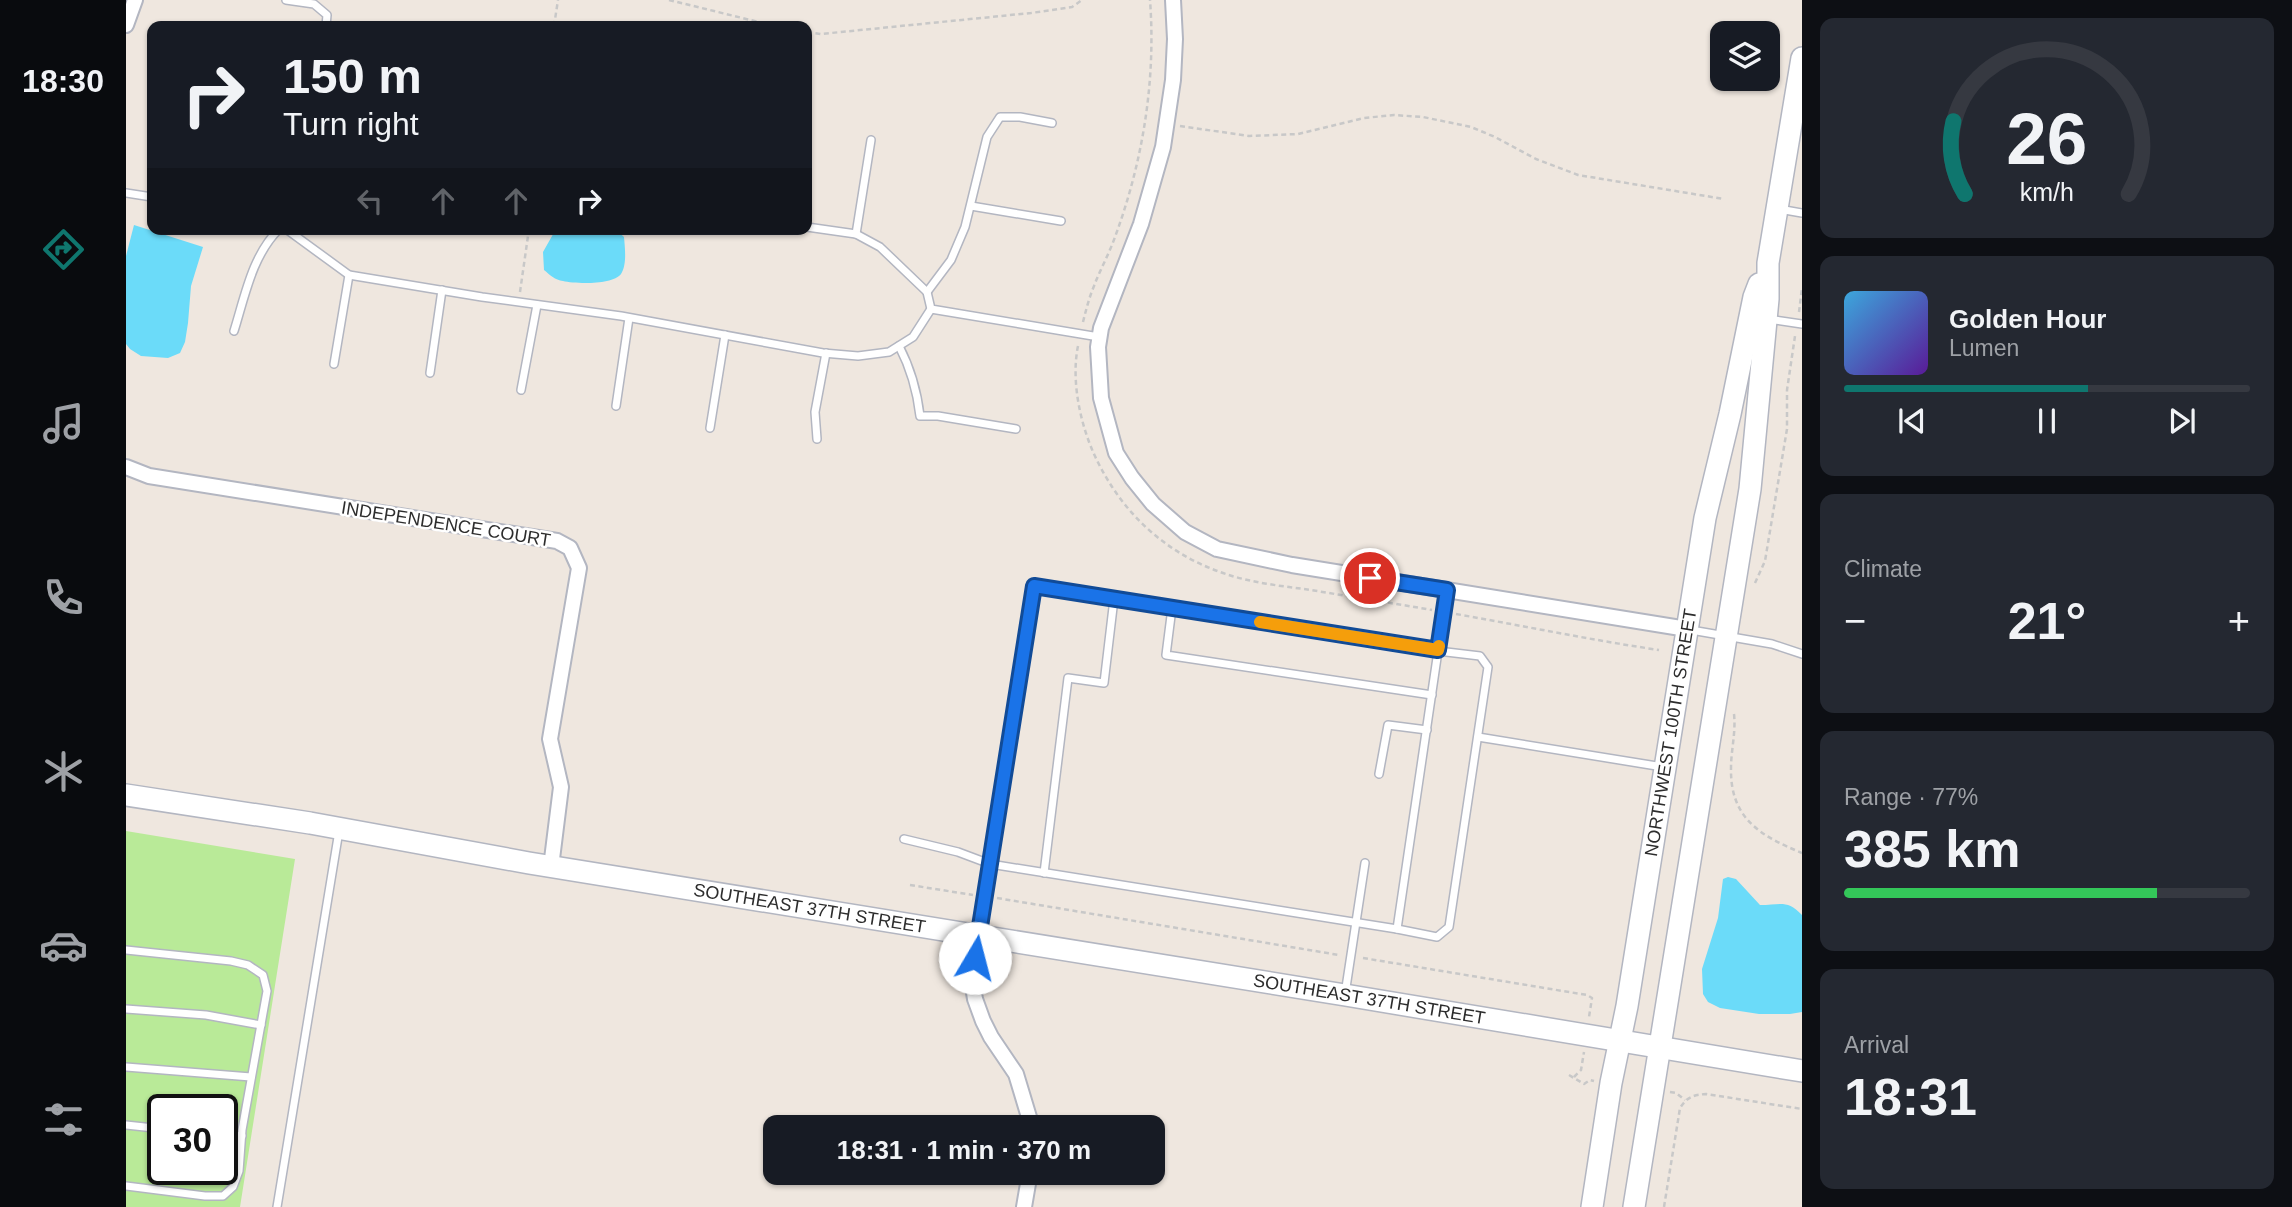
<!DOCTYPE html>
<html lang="en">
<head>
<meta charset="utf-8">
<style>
	body { margin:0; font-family:Helvetica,sans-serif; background:#242831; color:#f1f3f6; height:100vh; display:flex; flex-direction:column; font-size:26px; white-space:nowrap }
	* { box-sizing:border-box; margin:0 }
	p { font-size:23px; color:#9ea1a6 }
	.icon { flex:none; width:38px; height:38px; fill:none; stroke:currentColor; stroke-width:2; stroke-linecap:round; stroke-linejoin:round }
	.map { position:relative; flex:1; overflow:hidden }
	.side { display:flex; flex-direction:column; gap:18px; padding:18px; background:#0d0f14; width:490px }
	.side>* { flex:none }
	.hud { position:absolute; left:21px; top:21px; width:665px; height:214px; border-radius:14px; box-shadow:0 2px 5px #0004; background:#171b24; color:#f1f3f6; overflow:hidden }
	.buttons { position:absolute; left:1584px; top:21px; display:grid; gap:14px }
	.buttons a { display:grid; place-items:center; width:70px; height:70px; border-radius:14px; background:#171b24; box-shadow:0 2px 5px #0004; font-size:35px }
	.speed { position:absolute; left:21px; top:1094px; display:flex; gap:14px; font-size:35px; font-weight:700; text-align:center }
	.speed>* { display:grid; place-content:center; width:91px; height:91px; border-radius:50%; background:#171b24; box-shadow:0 2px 5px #0004; line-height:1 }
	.speed .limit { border:4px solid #111; border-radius:10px; background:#fff; color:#111 }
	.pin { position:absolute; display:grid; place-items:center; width:60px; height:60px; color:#fff; margin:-30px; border:4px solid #fff; border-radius:50%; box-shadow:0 2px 7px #0007 }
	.me { position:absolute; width:77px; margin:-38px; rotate:8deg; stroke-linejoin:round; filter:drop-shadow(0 0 5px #0008) }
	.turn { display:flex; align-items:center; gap:24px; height:147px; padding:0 21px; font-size:32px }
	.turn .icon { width:91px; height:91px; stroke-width:2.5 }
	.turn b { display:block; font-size:49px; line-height:60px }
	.lanes { display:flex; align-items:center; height:66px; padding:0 21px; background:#0003; justify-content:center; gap:35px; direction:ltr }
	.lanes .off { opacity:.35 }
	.big { font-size:52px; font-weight:800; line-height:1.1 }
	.side .tile { flex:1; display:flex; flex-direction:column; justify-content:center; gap:10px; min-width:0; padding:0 24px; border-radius:14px; background:#242831 }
	.side .dial { align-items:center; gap:0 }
	.dial svg { height:182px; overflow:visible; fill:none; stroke:#363941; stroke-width:7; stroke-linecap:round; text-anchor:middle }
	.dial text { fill:#f1f3f6; stroke:none }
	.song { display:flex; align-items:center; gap:21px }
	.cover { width:84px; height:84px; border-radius:10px; background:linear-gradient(135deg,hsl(200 70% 55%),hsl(270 70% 35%)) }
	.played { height:7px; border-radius:4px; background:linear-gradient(90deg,#0f766e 60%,#363941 60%) }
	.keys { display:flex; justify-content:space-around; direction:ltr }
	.heat { display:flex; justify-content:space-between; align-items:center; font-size:38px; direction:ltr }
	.charge { height:10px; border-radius:5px; background:linear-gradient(90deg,#34c759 77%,#363941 0) }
	.trip { position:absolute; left:637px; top:1115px; width:402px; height:70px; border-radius:14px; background:#171b24; box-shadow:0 2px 5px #0004; font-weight:800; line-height:70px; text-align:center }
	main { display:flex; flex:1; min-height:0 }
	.menu { display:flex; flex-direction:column; width:126px; justify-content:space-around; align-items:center; background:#090b0e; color:#9ea1a6 }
	.menu .icon { width:49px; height:49px }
	.menu .current { color:#0f766e }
	.menu b { font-size:32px; color:#f1f3f6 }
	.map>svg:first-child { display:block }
	.green { fill:#b9ea98; fill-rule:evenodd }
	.water { fill:#6bdbf9 }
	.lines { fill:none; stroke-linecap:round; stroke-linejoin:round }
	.lane-casing { stroke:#b3b6c1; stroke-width:10 }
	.street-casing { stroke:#b3b6c1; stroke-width:18 }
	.secondary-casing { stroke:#b3b6c1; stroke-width:24 }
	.path { stroke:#c8c8c8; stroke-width:2.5; stroke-dasharray:5 3.5; stroke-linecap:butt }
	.lane { stroke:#fff; stroke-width:7 }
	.street { stroke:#fff; stroke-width:14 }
	.secondary { stroke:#fff; stroke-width:21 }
	.route-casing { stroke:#114b97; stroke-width:18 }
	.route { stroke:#1a73e8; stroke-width:12 }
	.slow { stroke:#f59e0b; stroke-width:12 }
	.labels { text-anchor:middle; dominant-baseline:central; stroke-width:5; stroke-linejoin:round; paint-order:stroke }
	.street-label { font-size:18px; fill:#2d2d2d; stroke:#fff }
</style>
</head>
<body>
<main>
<nav class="menu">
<b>18:30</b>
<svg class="icon current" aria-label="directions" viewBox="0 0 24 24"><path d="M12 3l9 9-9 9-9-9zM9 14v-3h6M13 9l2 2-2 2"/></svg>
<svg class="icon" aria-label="music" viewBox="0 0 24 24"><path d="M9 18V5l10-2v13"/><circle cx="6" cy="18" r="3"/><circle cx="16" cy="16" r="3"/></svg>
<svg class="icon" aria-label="phone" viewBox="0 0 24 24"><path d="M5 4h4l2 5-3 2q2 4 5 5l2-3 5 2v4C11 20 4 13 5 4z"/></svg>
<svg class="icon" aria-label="climate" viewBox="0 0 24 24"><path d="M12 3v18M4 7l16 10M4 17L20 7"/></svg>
<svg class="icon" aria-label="car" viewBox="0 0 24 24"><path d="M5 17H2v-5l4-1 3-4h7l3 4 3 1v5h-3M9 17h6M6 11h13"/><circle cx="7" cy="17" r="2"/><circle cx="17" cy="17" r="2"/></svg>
<svg class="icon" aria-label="filters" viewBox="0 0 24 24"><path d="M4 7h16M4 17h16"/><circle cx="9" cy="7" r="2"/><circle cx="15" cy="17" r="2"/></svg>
</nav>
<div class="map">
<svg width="1676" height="1207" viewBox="0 0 1676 1207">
	<rect width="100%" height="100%" fill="#efe7df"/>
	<path class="green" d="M0,831L169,859L114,1207H0ZM37,1110H96V1169H37Z"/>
	<g class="water">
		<polygon points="8,225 77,247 65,286 62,323 59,342 54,353 42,358 15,356 4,349 0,344 0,256"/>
		<path d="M430,229H489L498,237C499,248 501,265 495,274C487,285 450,284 437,281C429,280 424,275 418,270L417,252Z"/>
		<path d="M1602,877L1610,879L1634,905C1654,905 1661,899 1676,915V1012L1664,1014H1633L1594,1008L1582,1002L1577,994L1576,969L1592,918L1597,879Z"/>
	</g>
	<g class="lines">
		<g class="lane-casing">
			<g id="lane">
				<polyline points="160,0 188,4 201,15 200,26"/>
				<polyline points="0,193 26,197"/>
				<polyline points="845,206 935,221"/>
				<polyline points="1653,209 1676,213"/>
				<polyline points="681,227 730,234 754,247 801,292 805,309 973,337"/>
				<polyline points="160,229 223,275 356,297 495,316 697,353 732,356 763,352 787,337 805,309"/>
				<polyline points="730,234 745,140"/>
				<polyline points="801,292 825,260 839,227 861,137 874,117 894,117 926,123"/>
				<polyline points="1642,319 1676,324"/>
				<path d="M108,331C119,296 126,256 153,229"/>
				<path d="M773,346C785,369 791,390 794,416H812L890,429"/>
				<polyline points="208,364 223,275"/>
				<polyline points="304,373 316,290"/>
				<polyline points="395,390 411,305"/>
				<polyline points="490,406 503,318"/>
				<polyline points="584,428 599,335"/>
				<polyline points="691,439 689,412 700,353"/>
				<polyline points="1046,608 1040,655 1306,695"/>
				<polyline points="1565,630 1646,644 1676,654"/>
				<polyline points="1352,737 1537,767"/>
				<polyline points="1253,774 1262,725 1301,730"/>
				<polyline points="778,839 832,852 864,864 1271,929"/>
				<polyline points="918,873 942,678 978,683 988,599"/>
				<path d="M853,935L908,586L1312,651L1354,656L1362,667L1323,927L1311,937L1271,929C1288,816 1305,703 1321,590"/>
				<polyline points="0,950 105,961 122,965 137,975 141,991 116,1130 113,1171 107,1187 97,1196 79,1196 0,1186"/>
				<polyline points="1219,994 1239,863"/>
				<polyline points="0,1009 80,1015 135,1025"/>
				<polyline points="0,1067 125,1077"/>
				<polyline points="0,1125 37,1129"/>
				<polyline points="96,1134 116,1136"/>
				<polyline points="151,1207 213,831"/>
			</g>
		</g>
		<g class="street-casing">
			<g id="street">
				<polyline points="1047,0 1049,39 1047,80 1037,147 1015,224 975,328 972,347 975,398 990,453 1006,478 1027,504 1059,532 1091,549 1166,565 1561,629"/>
				<polyline points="0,25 9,0"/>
				<polyline points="0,467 23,476 431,541 444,548 453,568 424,739 435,787 425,867"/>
				<polyline points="852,936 846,980 849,999 857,1021 865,1037 890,1074 906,1127"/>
				<polyline points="898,1207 904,1172"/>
			</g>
		</g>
		<g class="secondary-casing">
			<g id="secondary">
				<path id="s1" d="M0,795L184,823L403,863L1219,995L1676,1071"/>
				<path id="s2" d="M1466,1207L1485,1083L1501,1006L1579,518L1604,414L1628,297L1633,284"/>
				<polyline points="1508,1207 1624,489 1642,299 1642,263 1676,58"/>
			</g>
		</g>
		<g class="path">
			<polyline points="543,0 649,26"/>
			<polyline points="428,26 432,0"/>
			<polyline points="681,32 695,34 905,13 946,7 956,0"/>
			<polyline points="1054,126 1123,136 1172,134 1238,118 1268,115 1297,117 1345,127 1369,137 1410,159 1452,175 1598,199"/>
			<polyline points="394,292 403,229"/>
			<polyline points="1673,312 1676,288"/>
			<path d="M957,322C960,310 963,298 968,286C974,270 983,254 989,237C1017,161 1030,80 1024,0"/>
			<path d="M952,346C945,380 954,423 968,454C994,511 1038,553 1097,573C1125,583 1156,586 1185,590C1226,597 1266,603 1306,610"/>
			<polyline points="1629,583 1639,561 1661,429 1661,390 1669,336"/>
			<path d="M1330,614C1398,626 1465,640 1533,650"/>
			<path d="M1608,714C1610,733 1605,750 1605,768C1604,819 1635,836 1676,853"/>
			<polyline points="784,885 847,895"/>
			<polyline points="871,898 1213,955"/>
			<polyline points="1237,958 1461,995 1466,998 1463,1017"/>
			<polyline points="1443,1075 1458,1084 1464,1080 1468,1081"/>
			<polyline points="1448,1077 1455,1070 1458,1052"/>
			<polyline points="1544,1092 1550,1093 1559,1100"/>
			<path d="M1538,1207L1554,1108C1561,1097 1567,1095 1580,1094L1676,1109"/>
		</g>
		<use href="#lane" class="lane"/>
		<use href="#street" class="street"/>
		<use href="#secondary" class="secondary"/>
	</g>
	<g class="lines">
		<g class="route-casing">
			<polyline id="route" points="849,958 908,586 1312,650 1321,590 1244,578"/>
		</g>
		<use href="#route" class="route"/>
		<polyline class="slow" points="1134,622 1312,650 1313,646"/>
	</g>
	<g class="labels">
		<g class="street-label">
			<text transform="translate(320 524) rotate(9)">INDEPENDENCE COURT</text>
			<text stroke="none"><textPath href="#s2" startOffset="481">NORTHWEST 100TH STREET</textPath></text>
			<text stroke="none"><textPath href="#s1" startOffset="693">SOUTHEAST 37TH STREET</textPath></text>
			<text stroke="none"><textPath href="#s1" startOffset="1260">SOUTHEAST 37TH STREET</textPath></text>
		</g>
	</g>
</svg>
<div class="buttons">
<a><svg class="icon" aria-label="layers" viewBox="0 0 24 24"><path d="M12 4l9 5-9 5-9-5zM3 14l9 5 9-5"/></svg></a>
</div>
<div class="speed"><div class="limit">30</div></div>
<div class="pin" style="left:1244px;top:578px;background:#d93025"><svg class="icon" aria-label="arrive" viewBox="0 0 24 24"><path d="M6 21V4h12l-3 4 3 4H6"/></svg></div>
<svg class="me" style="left:849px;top:958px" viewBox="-20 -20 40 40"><circle r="19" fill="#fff"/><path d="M0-13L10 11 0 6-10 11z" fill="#1a73e8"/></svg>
<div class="trip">18:31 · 1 min · 370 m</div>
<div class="hud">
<div class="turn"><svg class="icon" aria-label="right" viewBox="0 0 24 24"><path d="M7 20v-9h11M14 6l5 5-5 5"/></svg><div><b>150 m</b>Turn right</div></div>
<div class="lanes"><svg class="icon off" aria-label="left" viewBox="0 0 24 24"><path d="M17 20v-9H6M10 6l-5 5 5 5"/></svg><svg class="icon off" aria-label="ahead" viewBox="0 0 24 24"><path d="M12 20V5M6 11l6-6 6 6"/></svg><svg class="icon off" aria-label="ahead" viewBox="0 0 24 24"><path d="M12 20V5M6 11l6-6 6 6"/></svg><svg class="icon" aria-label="right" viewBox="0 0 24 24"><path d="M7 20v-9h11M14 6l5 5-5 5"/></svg></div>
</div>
</div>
<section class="side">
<div class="tile dial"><svg viewBox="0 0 100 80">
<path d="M14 69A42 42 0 1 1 86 69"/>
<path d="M14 69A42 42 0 0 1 9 37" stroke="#0f766e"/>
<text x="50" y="56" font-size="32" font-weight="700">26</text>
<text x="50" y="72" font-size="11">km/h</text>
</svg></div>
<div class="tile">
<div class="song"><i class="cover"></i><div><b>Golden Hour</b><p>Lumen</p></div></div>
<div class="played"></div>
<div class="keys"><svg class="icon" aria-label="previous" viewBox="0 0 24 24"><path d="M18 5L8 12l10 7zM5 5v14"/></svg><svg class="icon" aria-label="pause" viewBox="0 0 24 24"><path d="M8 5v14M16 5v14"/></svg><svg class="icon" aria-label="next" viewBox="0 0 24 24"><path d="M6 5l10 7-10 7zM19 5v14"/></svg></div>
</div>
<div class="tile"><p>Climate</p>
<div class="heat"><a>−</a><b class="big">21°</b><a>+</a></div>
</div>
<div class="tile"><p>Range · 77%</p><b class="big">385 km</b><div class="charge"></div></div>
<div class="tile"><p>Arrival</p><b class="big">18:31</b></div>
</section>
</main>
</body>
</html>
